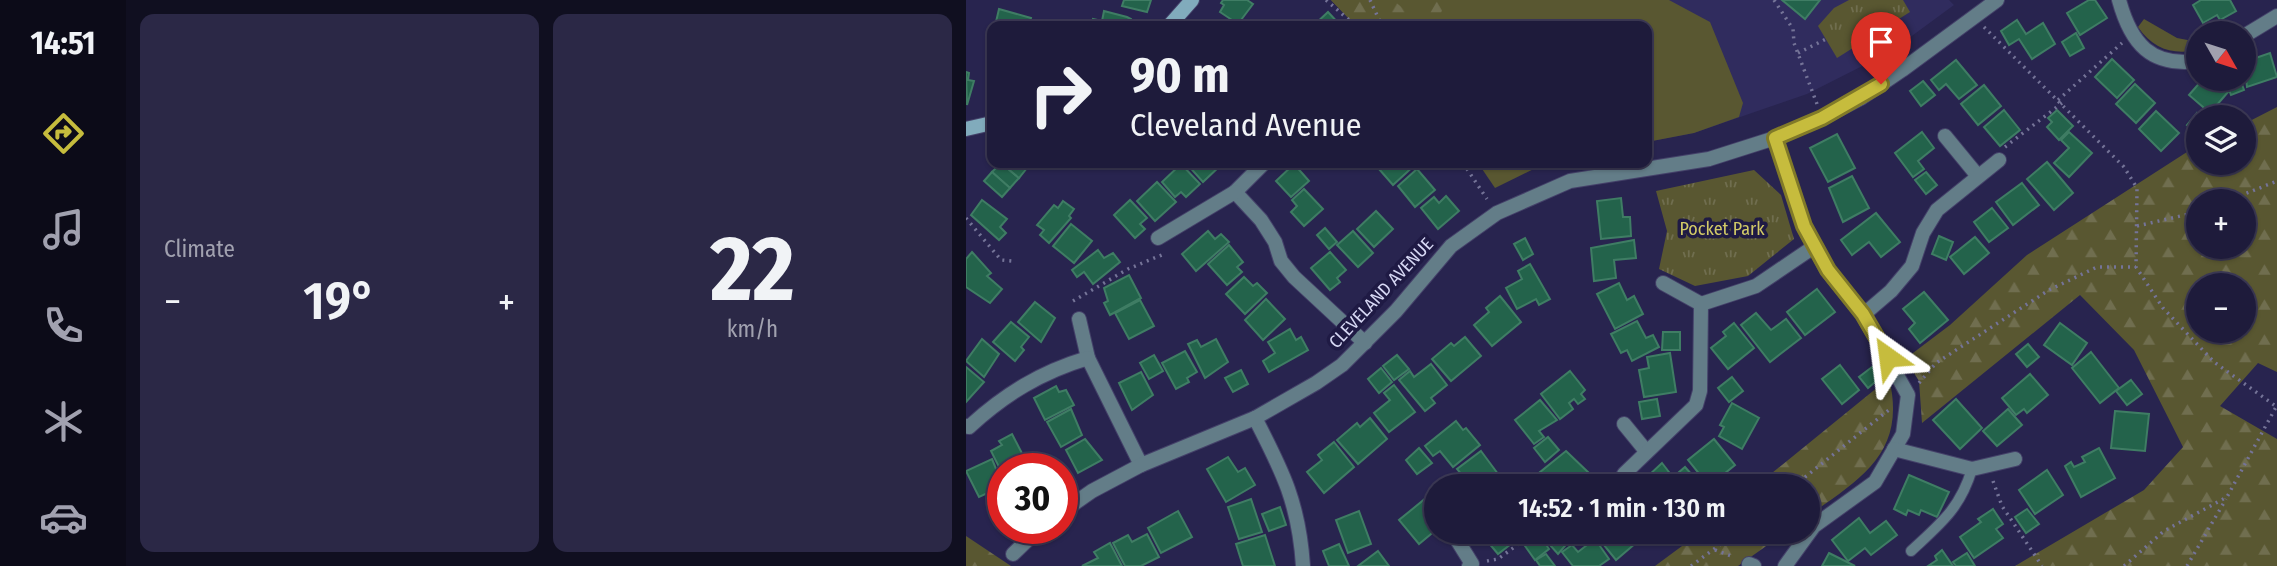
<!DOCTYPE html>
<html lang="en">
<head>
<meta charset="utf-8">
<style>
	body { margin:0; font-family:"Fira Sans Condensed",sans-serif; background:#2b2846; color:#f1f3f6; height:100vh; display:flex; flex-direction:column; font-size:26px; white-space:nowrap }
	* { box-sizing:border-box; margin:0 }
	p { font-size:23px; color:#a1a1af }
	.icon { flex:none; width:38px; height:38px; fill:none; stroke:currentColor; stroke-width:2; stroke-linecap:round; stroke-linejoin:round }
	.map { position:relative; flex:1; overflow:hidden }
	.details { display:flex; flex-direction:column; gap:14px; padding:14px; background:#100f20; width:840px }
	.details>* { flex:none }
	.top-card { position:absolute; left:21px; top:21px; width:665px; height:147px; border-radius:14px; box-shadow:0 2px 5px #0004,0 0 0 2px #3c3955; background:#1e1b3b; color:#f1f3f6; overflow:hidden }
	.needle { width:46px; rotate:129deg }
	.tools { position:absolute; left:1220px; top:21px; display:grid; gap:14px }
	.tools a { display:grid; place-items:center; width:70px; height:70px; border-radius:50%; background:#1e1b3b; box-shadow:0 2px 5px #0004,0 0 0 2px #3c3955; font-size:35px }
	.speed { position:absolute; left:21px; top:453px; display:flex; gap:14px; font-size:35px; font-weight:700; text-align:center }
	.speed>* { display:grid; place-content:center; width:91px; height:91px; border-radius:50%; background:#1e1b3b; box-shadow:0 2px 5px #0004,0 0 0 2px #3c3955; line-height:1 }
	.speed .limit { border:10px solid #d22; background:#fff; color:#111 }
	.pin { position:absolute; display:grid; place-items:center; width:60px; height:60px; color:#fff; margin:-72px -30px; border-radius:50% 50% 50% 0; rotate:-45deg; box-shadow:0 0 7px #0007 }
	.pin .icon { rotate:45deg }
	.me { position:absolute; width:77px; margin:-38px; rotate:329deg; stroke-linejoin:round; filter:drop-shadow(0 0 5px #0008) }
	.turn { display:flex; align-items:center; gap:24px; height:147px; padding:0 28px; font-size:32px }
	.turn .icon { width:91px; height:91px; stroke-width:2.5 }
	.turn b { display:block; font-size:49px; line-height:60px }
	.big { font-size:52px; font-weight:600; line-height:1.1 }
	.details .tile { flex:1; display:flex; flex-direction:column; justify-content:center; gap:10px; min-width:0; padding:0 24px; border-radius:14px; background:#2b2846 }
	.details .dial { align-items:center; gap:0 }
	.dial b { font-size:91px; line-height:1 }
	.heat { display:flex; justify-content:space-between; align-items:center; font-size:38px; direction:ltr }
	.details .tiles { flex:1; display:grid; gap:14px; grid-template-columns:repeat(2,1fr) }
	.trip { position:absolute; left:458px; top:474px; width:396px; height:70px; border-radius:35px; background:#1e1b3b; box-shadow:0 2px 5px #0004,0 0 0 2px #3c3955; font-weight:600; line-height:70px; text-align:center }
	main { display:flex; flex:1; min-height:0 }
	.menu { display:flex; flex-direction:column; width:126px; justify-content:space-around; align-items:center; background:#0c0b18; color:#a1a1af }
	.menu .icon { width:49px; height:49px }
	.menu .current { color:#c6bc3d }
	.menu b { font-size:32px; color:#f1f3f6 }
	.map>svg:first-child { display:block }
	.built { fill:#302c5e }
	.grass { fill:#595731 }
	.forest { fill:url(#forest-firs); fill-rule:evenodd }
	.park { fill:url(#park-tufts) }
	.building { fill:#23634b; stroke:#3f7d64; stroke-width:2 }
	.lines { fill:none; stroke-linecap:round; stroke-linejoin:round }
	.lane-casing { stroke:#444169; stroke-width:12 }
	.street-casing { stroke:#444169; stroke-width:16 }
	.secondary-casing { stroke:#444169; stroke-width:16 }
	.path { stroke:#757498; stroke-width:3.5; stroke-dasharray:2 5; stroke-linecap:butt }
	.lane { stroke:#637d88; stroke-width:10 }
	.street { stroke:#637d88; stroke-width:14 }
	.secondary { stroke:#81abbc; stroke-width:14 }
	.route-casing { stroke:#817a28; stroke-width:18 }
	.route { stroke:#c6bc3d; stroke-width:12 }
	.labels { text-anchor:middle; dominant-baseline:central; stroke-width:7; stroke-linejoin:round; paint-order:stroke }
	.park-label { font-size:18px; fill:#d2ca67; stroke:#1f1a44 }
	.street-label { font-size:18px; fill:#d7d8f4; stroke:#1f1a44 }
</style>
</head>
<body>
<main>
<nav class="menu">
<b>14:51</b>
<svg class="icon current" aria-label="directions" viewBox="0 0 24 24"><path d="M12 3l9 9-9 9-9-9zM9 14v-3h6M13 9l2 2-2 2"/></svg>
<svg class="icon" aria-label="music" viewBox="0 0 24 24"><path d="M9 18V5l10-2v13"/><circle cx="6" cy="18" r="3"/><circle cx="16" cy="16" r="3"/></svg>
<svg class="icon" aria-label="phone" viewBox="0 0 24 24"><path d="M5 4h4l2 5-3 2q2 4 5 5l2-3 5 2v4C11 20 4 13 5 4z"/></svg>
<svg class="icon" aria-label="climate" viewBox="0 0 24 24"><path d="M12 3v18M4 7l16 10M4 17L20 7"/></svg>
<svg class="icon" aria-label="car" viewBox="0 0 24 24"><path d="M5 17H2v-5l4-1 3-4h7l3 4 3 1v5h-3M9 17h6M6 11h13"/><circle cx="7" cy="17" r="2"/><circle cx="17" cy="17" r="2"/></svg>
</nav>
<section class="details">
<div class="tiles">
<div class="tile"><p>Climate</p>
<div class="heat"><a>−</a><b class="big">19°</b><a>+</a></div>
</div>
<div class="tile dial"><b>22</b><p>km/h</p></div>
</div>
</section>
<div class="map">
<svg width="1311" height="566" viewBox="0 0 1311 566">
	<defs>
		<pattern id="forest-firs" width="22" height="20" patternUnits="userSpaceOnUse" patternTransform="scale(1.75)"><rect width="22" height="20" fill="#595731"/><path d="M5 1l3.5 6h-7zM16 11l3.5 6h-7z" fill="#706e4f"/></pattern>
		<pattern id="park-tufts" width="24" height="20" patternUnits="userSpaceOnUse" patternTransform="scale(1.75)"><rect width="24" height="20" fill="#595731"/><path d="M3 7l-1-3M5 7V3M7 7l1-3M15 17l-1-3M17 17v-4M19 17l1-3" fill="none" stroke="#706e4f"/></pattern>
	</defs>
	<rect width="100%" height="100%" fill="#28244f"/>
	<polygon class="built" points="480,0 983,0 988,5 924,52 841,94 728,133 681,142 681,26 470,26"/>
	<g class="grass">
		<polygon points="365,0 703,0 744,22 777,103 773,117 728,133 681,142 681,26 390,26"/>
		<path d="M1178,19L1211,38L1232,42V50C1206,55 1187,49 1172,27Z"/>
		<polygon points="512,163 580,163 529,188"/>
	</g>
	<g class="forest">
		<polygon points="365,0 427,0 445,15 454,0 480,0 470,26 390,26"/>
		<path d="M1311,107V372L1292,363L1254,406L1311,439V566H1049L1178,490L1217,447L1168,350L1114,295L956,423L953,381L939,359L984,325L1061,255L1221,152L1232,146V163H1278V124ZM1278,201V247H1232V201ZM1278,285V331H1232V285Z"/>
		<path d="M923,378C941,452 896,478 842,516V486H790Z"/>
		<polygon points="735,532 820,532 772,566 689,566"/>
		<polygon points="0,536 45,566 0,566"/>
	</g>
	<g class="park">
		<polygon points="883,0 937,0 944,12 871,58 852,26 868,8"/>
		<polygon points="788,170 815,195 828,239 782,276 729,286 693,269 701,231 690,191"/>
	</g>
	<g class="building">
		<polygon points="158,0 185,0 181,12 156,6"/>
		<polygon points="257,0 281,0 287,4 272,24 254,12 258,5 255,3"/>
		<polygon points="816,0 854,0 839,19"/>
		<polygon points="1123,0 1129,0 1141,18 1114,35 1101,13"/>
		<polygon points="1235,0 1264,0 1270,11 1254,20 1251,15 1237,23 1227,5"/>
		<polygon points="33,9 65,18 63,26 30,22"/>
		<polygon points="138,11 161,17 165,19 163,26 126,26 127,19 136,21"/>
		<polygon points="362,12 375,26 347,26"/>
		<polygon points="1051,20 1060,34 1077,23 1089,44 1066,59 1053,39 1043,45 1035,31"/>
		<polygon points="1110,33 1118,48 1104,56 1096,42"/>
		<polygon points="1304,53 1311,77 1281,87 1278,62"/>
		<polygon points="1146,59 1168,80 1151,98 1129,77"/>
		<polygon points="990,60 1011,85 993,99 980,84 973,90 965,80"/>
		<polygon points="0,72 3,73 2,80 8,81 1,105"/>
		<polygon points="1237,79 1247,79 1262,92 1244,113 1223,95"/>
		<polygon points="1259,79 1274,79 1278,90 1265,95"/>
		<polygon points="957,81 969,95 955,106 944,91"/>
		<polygon points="1169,84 1189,103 1170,123 1150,104"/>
		<polygon points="1018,85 1035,106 1012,125 995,104"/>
		<polygon points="1038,110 1054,130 1034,146 1018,127"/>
		<polygon points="1091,110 1107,126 1093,140 1081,127 1086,122 1082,118"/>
		<polygon points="1190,111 1213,133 1195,151 1173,129"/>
		<polygon points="1231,113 1236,117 1232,117 1232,134 1221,125"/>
		<polygon points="956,132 968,148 952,161 958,169 947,177 929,153"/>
		<polygon points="1103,132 1126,153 1103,177 1088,163 1103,148 1095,140"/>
		<polygon points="871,134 889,168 862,182 844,148"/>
		<polygon points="1081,162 1107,193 1088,210 1061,179"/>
		<polygon points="35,163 53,178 44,188 26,172"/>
		<polygon points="35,163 55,163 61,168 53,178"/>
		<polygon points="220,163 256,163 256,164 237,182"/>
		<polygon points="420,163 451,163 427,185 413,169"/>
		<polygon points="215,164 234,184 220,197 215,192 209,197 196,182"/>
		<polygon points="328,164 343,181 325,197 310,181"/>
		<polygon points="451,169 469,190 449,207 432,186"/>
		<polygon points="26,172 44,188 36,197 18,181"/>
		<polygon points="960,172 971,185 960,194 949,180"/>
		<polygon points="886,176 903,208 877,222 863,188"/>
		<polygon points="191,182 210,202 189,221 171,201"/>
		<polygon points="1056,183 1073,205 1047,225 1030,202"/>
		<polygon points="338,189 357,209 338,226 325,212 331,206 326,200"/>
		<polygon points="480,196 493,211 472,229 455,208 468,197 473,203"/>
		<polygon points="655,198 657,217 664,217 665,236 635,239 631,201"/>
		<polygon points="16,200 41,219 34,227 40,233 33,240 5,215"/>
		<polygon points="164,200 181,218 174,224 179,229 169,238 148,215"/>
		<polygon points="97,201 108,209 103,216 105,218 83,243 74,235 78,230 71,225 88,205 92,208"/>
		<polygon points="1026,208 1042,228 1023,242 1008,222"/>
		<polygon points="410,211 427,229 408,247 391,229"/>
		<polygon points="910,213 934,242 915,257 903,242 886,255 875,240"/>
		<polygon points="105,224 126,241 108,263 87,246"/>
		<polygon points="359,228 371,242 363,249 351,235"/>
		<polygon points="242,231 249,239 255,234 263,242 230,271 216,254"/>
		<polygon points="387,231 407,253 392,267 371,245"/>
		<polygon points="973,236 987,242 980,260 966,254"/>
		<polygon points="1009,237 1023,253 998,274 984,257"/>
		<polygon points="559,238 567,254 557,260 548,244"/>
		<polygon points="668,240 670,258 648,260 650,278 628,281 625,248"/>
		<polygon points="263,245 277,262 271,267 276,272 261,285 242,264"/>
		<polygon points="132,250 138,258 147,253 154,262 127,284 118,272 111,277 106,270"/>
		<polygon points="6,252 25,273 21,276 36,289 24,303 0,287 0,259"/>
		<polygon points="364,252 380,270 371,278 374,282 364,290 345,268"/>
		<polygon points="564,264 584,299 573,305 570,299 551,309 540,288 556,279 552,271"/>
		<polygon points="163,275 175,298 144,315 138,303 142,301 138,288"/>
		<polygon points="278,277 287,286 291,283 301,293 279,314 260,294"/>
		<polygon points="653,283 661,300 668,296 677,314 649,329 631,294"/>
		<polygon points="851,289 869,312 839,335 821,312"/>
		<polygon points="958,292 982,320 954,343 943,329 949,323 937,309"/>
		<polygon points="534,296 555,322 526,346 508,325 523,312 520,308"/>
		<polygon points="300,299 319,319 297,340 279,320"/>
		<polygon points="174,300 188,326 163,339 149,313"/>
		<polygon points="69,302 89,318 75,342 52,322"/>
		<polygon points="790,313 805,330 820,319 835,338 804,362 775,325"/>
		<polygon points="671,321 680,338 687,335 693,347 666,361 661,350 655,353 645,334"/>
		<polygon points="45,322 63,337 55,347 58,350 49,361 27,342"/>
		<polygon points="768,323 788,348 762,369 745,348 760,336 757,332"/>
		<polygon points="1094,323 1121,343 1106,365 1078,345"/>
		<polygon points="324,329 330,340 335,337 342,350 303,372 297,361 309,353 302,342"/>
		<polygon points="697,332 714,332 714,350 696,350"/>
		<polygon points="499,337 515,356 485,381 466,359 485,343 488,346"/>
		<polygon points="16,339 33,354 18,377 0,361"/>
		<polygon points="250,339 262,362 239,378 222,344 231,340 235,347"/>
		<polygon points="1062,344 1073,357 1061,367 1050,354"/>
		<polygon points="219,351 231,372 221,378 223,382 210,389 196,363"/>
		<polygon points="1125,352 1153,388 1134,403 1106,368"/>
		<polygon points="704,353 710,392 678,397 673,370 683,368 681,357"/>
		<polygon points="188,355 197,371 183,379 174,363"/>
		<polygon points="431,355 443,369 428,380 417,366"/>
		<polygon points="465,364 481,385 465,398 469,403 459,411 433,380 444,371 448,377"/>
		<polygon points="874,365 893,390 876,404 856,379"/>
		<polygon points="0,367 18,382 0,402"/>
		<polygon points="906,367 915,377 902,388 893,377"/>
		<polygon points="415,368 426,382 413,393 402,379"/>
		<polygon points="275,370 282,384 267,392 259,378"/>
		<polygon points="604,371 619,390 615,394 619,399 612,404 608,399 603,403 607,409 594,419 575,394"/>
		<polygon points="175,372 187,395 166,410 153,383"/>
		<polygon points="1064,374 1082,395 1061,413 1058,409 1050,415 1036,398"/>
		<polygon points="766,377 777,391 763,402 752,388"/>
		<polygon points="1165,380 1176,394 1161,405 1150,391"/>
		<polygon points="428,385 449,412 423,432 408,413 424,400 418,393"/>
		<polygon points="90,386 93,392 100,390 108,405 79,420 68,398"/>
		<polygon points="691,399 694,416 676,419 673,402"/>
		<polygon points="990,399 1016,428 994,449 967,420"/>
		<polygon points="574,400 591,420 573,431 578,437 568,444 549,420"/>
		<polygon points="766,403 793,418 776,449 753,436 758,427 754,425"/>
		<polygon points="105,409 116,435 95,447 81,422"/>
		<polygon points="1042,409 1056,425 1031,446 1017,431"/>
		<polygon points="1149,411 1183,414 1179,451 1145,448"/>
		<polygon points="404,418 421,439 392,464 371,440 391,423 394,427"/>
		<polygon points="490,421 497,430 500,428 514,445 487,467 474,451 467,456 459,446"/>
		<polygon points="46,434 60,461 45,469 37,469 36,473 25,451 36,445 33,441"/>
		<polygon points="582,437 593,450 579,462 568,448"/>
		<polygon points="119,439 136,460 112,473 100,450"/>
		<polygon points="748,439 769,465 743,486 722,460"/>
		<polygon points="368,442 388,467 358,493 341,472 356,460 352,455"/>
		<polygon points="453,448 466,463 451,474 440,460"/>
		<polygon points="1133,448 1149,478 1115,497 1099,466 1105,462 1108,467 1119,462 1116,457"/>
		<polygon points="515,451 535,478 524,486 505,486 491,469"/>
		<polygon points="600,451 625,475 611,486 595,486 591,482 584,486 573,473"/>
		<polygon points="262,457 272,472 279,468 289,485 260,502 241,469"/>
		<polygon points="26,459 37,486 13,497 0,471"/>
		<polygon points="696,463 706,476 691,486 682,476"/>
		<polygon points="719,467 735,485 697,486"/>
		<polygon points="1081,470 1097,495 1069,514 1053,490"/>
		<polygon points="943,475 983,492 971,517 955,510 953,515 942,510 940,515 928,509"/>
		<polygon points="460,498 471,511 471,529 453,544 433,520"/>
		<polygon points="285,499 296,532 273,539 262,507"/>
		<polygon points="314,507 320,525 303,531 296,514"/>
		<polygon points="1027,509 1037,524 1030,529 1037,538 1008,558 994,537 1015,522 1012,519"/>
		<polygon points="1061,509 1073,524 1060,533 1049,517"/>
		<polygon points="212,511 226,537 195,553 182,528"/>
		<polygon points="393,511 405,544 382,553 370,520"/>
		<polygon points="893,518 904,533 920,521 931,535 905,555 899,548 882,561 866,540"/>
		<polygon points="504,532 557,532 558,534 532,554 517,536 511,541"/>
		<polygon points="578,532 596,532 604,540 592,554 575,535"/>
		<polygon points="642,532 672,532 677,537 650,560 633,539"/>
		<polygon points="181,534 193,557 175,566 159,566 147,543 162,535 166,542"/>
		<polygon points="299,535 309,566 277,566 270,544"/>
		<polygon points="574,536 583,549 569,560 559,546"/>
		<polygon points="629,539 643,559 633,566 607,566 596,552 606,545 612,552"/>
		<polygon points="144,543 156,566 116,566 132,558 128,552"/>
		<polygon points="373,544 383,566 363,566 357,551"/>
		<polygon points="976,550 987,566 962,566 971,560 969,556"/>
		<polygon points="412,551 423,566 392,566"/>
		<polygon points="863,553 889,566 856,566"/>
		<polygon points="1001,553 1009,566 990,566 987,562"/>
		<polygon points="580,554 589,566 574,566 570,560"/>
	</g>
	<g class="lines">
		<g class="lane-casing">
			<path id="lane" d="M945,551C974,524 994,509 1006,469"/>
		</g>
		<g class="street-casing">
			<g id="street">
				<path d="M1153,0C1165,44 1185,67 1232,61"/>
				<polyline points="1278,36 1311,16"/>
				<polyline points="979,136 1011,175"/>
				<polyline points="809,138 838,226 861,270 897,315 942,395 937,434 909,482 848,526 819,566"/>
				<polyline points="298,163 269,192 295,220 309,242 315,261 328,277 399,343"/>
				<polyline points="192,238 269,192"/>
				<polyline points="697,283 735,304"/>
				<polyline points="897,315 925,291 946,266 957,233 971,210 1033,160"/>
				<polyline points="113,319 122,358"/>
				<path d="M289,418C317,472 333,504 337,566"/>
				<polyline points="658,424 680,451"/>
				<path d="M0,426L3,427C39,394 75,372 122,358L175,465"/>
				<polyline points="928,449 1006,469 1049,459"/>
				<polyline points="658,474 730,405 734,391 735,304 790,286 849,246"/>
				<polyline points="96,512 126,491 175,465 289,418 350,383 376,365 430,311 485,246 531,213 604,181 743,159 809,138 856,118 895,98 936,70 1031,0"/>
				<polyline points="488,535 506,564 503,566"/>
				<polyline points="47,554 74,528"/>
				<polyline points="783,564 788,566"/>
			</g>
		</g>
		<g class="secondary-casing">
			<g id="secondary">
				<polyline points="203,26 226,0"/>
				<polyline points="0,129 26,123"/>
			</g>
		</g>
		<g class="path">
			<polyline points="360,0 390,26"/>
			<polyline points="404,0 416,26"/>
			<polyline points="808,0 827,29 828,43 851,104"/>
			<polyline points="1018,27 1158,167 1171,188 1170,267 1197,308 1248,362 1311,407"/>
			<polyline points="832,53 860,39"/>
			<polyline points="1092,100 1156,43"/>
			<polyline points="1039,147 1096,103"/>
			<polyline points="497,163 521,199"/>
			<polyline points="1261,201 1311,181"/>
			<polyline points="0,218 35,260 46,261"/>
			<polyline points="1171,226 1232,212"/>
			<polyline points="107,301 162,269 198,254"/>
			<polyline points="953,383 970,363 1083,290 1131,267 1170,267"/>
			<polyline points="1027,481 1036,506 1076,566"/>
			<polyline points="631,486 643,478"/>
			<polyline points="828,486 924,409"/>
			<polyline points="749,550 768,557"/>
			<polyline points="521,561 532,559 569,532"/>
			<polyline points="725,566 771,532"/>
			<polyline points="1158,566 1198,531 1261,497 1310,407"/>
			<polyline points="1221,566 1260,499"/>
		</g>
		<use href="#lane" class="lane"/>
		<use href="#street" class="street"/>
		<use href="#secondary" class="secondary"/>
	</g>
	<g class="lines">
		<g class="route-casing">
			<polyline id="route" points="915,84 856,118 809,138 838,226 862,270 897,314 922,357"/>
		</g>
		<use href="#route" class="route"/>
	</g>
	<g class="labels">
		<g class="park-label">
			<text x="756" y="229">Pocket Park</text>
		</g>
		<g class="street-label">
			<text transform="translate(415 293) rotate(-47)">CLEVELAND AVENUE</text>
		</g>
	</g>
</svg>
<div class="tools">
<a><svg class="needle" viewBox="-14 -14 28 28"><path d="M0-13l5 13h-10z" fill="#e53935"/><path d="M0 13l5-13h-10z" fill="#a1a1af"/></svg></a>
<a><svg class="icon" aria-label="layers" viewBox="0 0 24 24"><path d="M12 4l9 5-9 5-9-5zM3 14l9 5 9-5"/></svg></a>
<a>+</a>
<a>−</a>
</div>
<div class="speed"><div class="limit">30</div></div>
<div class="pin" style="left:915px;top:84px;background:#d93025"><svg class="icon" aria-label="arrive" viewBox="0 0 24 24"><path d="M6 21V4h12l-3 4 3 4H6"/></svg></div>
<svg class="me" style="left:922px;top:357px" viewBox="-20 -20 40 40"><path d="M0-17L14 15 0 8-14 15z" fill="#c6bc3d" stroke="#fff" stroke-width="4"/></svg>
<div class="trip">14:52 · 1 min · 130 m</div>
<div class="top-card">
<div class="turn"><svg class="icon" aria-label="right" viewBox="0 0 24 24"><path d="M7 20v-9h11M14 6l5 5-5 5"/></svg><div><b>90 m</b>Cleveland Avenue</div></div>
</div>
</div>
</main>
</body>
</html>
